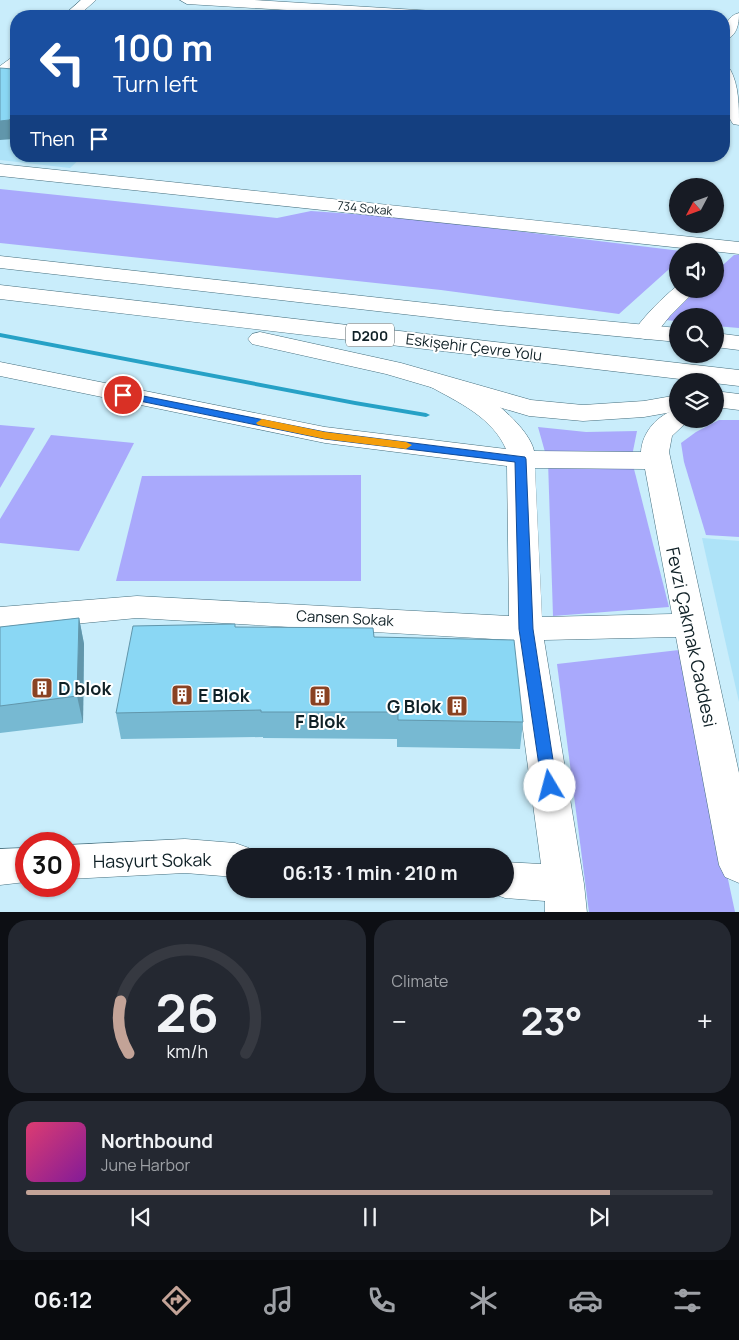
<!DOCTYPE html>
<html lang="en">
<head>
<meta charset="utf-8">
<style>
	body { margin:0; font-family:Manrope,sans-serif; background:#242831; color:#f1f3f6; height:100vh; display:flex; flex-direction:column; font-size:19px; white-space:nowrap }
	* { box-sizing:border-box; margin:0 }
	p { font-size:16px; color:#9ea1a6 }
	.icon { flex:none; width:28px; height:28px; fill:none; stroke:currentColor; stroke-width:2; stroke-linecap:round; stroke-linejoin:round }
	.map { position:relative; height:912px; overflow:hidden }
	.sheet { display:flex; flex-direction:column; gap:8px; padding:8px; background:#0d0f14; flex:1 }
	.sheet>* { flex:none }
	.top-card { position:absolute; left:10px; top:10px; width:720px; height:152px; border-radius:20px; box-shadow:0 1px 4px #0004; background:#1a4fa0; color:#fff; overflow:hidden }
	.needle { width:32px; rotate:229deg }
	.controls { position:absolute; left:669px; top:178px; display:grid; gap:10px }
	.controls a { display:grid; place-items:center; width:55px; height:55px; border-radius:50%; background:#171b24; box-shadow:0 1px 4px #0004; font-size:25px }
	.speed { position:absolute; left:15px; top:832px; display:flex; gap:10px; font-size:25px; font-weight:700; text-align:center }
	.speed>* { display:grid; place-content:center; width:65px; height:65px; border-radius:50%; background:#171b24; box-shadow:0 1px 4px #0004; line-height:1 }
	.speed .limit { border:8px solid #d22; background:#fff; color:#111 }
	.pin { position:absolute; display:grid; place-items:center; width:42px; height:42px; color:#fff; margin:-21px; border:2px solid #fff; border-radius:50%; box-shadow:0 1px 5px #0007 }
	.me { position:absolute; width:55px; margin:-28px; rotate:352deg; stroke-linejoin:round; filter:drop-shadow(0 0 4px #0008) }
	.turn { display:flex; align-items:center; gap:18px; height:105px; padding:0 20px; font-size:22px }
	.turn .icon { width:65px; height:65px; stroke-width:2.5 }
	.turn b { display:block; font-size:35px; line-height:42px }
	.then { display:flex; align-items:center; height:48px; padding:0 20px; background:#0003; gap:10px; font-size:19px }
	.big { font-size:38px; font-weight:700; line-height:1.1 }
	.sheet .tile { flex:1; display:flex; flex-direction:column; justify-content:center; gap:8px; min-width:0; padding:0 18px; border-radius:20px; background:#242831 }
	.sheet .dial { align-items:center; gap:0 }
	.dial svg { height:130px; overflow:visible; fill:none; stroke:#363941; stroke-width:7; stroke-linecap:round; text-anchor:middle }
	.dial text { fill:#f1f3f6; stroke:none }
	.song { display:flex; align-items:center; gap:15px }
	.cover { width:60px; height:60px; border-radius:8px; background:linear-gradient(135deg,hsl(340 70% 55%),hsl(290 70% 35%)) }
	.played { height:5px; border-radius:2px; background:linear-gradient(90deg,#c3a397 85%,#363941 85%) }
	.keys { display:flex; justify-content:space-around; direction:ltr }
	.heat { display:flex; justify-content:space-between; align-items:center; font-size:28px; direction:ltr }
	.sheet .tiles { flex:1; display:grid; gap:8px; grid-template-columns:1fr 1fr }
	.tile:last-child { grid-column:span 2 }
	.trip { position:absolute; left:226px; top:848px; width:288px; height:50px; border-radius:25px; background:#171b24; box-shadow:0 1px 4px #0004; font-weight:700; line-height:50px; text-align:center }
	.menu { display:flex; height:80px; justify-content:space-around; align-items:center; background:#090b0e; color:#9ea1a6 }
	.menu .icon { width:35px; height:35px }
	.menu .selected { color:#c3a397 }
	.menu b { font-size:22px; color:#f1f3f6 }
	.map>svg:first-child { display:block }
	.built { fill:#aee3f8 }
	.green { fill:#a9a9fc }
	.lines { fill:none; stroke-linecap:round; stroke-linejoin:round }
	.stream { fill:#26a1c6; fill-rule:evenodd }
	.minor-casing { stroke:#466f7e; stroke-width:1 }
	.highway-casing { stroke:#466f7e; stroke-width:1 }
	.minor { fill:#fff; fill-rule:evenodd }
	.highway { fill:#fff; fill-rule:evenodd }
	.wall { fill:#77b9d2 }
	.shaded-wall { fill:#6196ab }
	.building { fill:#8ad7f4; stroke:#6196ab }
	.route { fill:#1a73e8; stroke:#114b97 }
	.slow { fill:#f59e0b }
	.labels { text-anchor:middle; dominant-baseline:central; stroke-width:4; stroke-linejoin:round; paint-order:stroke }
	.far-street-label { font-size:12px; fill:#0f2026; stroke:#fff }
	.shield { fill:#fff; stroke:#576367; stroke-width:1 }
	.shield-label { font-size:14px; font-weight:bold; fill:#0f2026 }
	.street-label { font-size:15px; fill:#0f2026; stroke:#fff }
	.near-street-label { font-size:18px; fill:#0f2026; stroke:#fff }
	.near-poi-label { font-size:18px; font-weight:bold; fill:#0f2026; stroke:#fff; text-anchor:start }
</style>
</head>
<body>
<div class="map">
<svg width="739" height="913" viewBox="0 0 739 913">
	<rect width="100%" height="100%" fill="#c9edfb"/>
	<g class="built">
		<polygon points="16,73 16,156 83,156 70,168 0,160 0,83"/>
		<polygon points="702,538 739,541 739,702"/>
	</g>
	<g class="green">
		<polygon points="0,189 277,218 311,211 410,218 681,251 678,251 677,262 619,314 441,290 0,243"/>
		<polygon points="734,255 739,255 739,328 715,326 715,316 678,316 677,321 664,320 697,289 715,289 715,272"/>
		<polygon points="719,420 739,420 739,537 706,535 684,462 681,443 696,432"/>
		<polygon points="0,425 35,428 0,488"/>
		<polygon points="538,427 586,432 637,431 632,456 545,452"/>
		<polygon points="51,435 134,443 79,551 0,543 0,519"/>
		<polygon points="548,461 633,465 669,607 553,616"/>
		<polygon points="361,475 361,581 116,581 142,476"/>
		<polygon points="679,650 735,912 589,912 557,664"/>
	</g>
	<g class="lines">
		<polygon class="stream" points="0,333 355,401 426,413 430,415 426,417 355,405 0,337"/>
		<g class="minor-casing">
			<g id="minor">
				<polygon points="81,0 96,0 78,16 63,16"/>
				<polygon points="180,0 254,0 450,12 457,16 386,16 187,4"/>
				<path d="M739,13C739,24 737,37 724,40C724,29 726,16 739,13Z"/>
				<polygon points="16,56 16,69 6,77 0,79 0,66 11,58"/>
				<path d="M724,67L730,69C739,85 739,106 739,125L733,124C722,108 723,85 724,67Z"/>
				<polygon points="0,164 739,242 739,254 0,176"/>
				<path d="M678,285V289H697L670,316L653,337L645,339L637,337L633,332C646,314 661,299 678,285Z"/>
				<path d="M0,362L325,427L506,449C492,417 458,402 429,386L425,381L429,376C458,368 528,421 534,451L641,452C642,432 658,414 678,409V419H690L672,436L669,452L739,773V883L725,877L719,865L676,637L544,640L584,884L587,913H545V901L505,898L491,893L489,889H505V862L541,864L511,640L137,618L0,631V607L137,596L509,616L507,466L325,443L0,376ZM535,468L645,469L672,614L542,617Z"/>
				<polygon points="185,839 235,843 249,848 253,856 235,856 235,877 185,873 69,879 69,845"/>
				<polygon points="26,848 26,882 0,885 0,849"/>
			</g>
		</g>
		<g class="highway-casing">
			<g id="highway">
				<polygon points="0,256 499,311 678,328 678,342 499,325 0,268"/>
				<polygon points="0,285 739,370 739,386 0,299"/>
				<polygon points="260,332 401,363 531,400 583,405 644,401 678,395 678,411 644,417 583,421 529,416 386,374 252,344 248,339 252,334"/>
				<polygon points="715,333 739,336 739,350 715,347"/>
				<polygon points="715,391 739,394 739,410 715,407"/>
			</g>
		</g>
		<use href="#minor" class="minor"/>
		<use href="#highway" class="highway"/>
	</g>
	<g class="wall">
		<polygon points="79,618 84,644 83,723 0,733 0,627"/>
		<polygon points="235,627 374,637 523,722 520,749 397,747 397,739 263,738 263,737 121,739 116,713"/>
	</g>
	<g class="shaded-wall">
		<polygon points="16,115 16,137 13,139 0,140 0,121"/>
		<polygon points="79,618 84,644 83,723 77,696"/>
	</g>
	<g class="building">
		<polygon points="16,67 16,115 9,120 0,121 0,68 13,69"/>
		<polygon points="79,618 77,696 0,706 0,627"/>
		<polygon points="235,624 235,627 373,628 374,637 514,640 523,722 398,720 398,712 261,712 261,710 116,713 133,626"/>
	</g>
	<polygon class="route" points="123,392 325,432 525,457 526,459 533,629 557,786 555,791 550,793 544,791 542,786 519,629 515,462 325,439 120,397 118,395 120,393"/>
	<polygon class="slow" points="262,419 325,432 406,442 412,445 406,449 325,439 258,425 256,423"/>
	<defs>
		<g id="building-square" transform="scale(1.125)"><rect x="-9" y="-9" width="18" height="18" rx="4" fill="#8a4222" stroke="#fff"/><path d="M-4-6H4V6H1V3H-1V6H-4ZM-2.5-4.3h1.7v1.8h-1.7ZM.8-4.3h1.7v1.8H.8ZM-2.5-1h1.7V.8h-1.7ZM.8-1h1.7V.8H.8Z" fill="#fff"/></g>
	</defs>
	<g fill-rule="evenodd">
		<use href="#building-square" x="42" y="688"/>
		<use href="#building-square" x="182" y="695"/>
		<use href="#building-square" x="320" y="696"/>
		<use href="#building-square" x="457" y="706"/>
	</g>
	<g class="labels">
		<g class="far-street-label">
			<text transform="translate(365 208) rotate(6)">734 Sokak</text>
		</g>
		<rect class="shield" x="346" y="323.5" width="48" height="23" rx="4"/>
		<g class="shield-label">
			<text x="370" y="335">D200</text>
		</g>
		<g class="street-label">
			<text transform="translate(474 347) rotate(7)">Eskişehir Çevre Yolu</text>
			<text transform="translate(345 618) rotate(3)">Cansen Sokak</text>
		</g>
		<g class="near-street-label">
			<text transform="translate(692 637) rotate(78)">Fevzi Çakmak Caddesi</text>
			<text transform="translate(152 860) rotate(-1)">Hasyurt Sokak</text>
		</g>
		<g class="near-poi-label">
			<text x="58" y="688">D blok</text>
			<text x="198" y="695">E Blok</text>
			<text x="441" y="706" text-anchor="end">G Blok</text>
			<text x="320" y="721" text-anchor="middle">F Blok</text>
		</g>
	</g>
</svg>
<div class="controls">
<a><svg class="needle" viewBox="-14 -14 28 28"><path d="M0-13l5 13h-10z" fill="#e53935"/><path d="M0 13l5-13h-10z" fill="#9ea1a6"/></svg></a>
<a><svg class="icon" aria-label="sound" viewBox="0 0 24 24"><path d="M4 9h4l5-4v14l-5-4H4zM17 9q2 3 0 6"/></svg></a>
<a><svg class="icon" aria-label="search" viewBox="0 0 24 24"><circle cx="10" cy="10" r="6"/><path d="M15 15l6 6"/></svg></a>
<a><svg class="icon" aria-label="layers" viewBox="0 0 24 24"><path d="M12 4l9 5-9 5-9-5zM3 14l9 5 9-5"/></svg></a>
</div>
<div class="speed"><div class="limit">30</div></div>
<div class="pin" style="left:123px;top:395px;background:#d93025"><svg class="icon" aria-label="arrive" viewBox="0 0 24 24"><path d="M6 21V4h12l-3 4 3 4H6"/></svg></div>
<svg class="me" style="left:550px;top:786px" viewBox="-20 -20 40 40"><circle r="19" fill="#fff"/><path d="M0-13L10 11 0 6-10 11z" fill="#1a73e8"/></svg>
<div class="trip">06:13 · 1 min · 210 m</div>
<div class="top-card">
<div class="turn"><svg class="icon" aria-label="left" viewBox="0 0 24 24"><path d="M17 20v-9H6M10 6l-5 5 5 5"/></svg><div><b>100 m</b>Turn left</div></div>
<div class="then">Then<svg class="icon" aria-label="arrive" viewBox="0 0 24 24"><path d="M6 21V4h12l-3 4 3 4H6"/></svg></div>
</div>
</div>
<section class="sheet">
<div class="tiles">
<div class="tile dial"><svg viewBox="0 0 100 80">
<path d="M14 69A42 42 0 1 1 86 69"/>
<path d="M14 69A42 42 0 0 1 9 37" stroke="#c3a397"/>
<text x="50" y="56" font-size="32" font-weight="700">26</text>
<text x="50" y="72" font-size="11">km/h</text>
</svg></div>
<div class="tile"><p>Climate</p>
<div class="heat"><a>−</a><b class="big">23°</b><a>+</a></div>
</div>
<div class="tile">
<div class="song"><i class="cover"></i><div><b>Northbound</b><p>June Harbor</p></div></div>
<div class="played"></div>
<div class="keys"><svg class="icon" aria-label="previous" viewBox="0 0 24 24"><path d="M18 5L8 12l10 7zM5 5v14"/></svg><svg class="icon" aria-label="pause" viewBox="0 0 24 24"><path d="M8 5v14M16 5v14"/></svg><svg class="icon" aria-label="next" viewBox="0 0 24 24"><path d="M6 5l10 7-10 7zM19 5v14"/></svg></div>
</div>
</div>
</section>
<nav class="menu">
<b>06:12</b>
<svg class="icon selected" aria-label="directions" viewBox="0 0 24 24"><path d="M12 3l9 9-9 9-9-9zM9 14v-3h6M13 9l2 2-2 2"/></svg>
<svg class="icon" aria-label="music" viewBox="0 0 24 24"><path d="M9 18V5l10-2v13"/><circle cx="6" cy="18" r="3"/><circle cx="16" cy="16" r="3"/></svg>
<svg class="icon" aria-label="phone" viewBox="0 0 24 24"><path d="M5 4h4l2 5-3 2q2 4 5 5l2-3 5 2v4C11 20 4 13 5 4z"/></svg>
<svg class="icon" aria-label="climate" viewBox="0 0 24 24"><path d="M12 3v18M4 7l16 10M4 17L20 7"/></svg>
<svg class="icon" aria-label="car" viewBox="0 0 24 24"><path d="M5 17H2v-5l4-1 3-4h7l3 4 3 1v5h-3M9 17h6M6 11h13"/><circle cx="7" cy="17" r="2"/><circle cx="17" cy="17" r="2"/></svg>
<svg class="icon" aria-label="filters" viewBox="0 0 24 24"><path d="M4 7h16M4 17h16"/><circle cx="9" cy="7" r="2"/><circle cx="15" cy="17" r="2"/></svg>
</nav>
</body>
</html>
